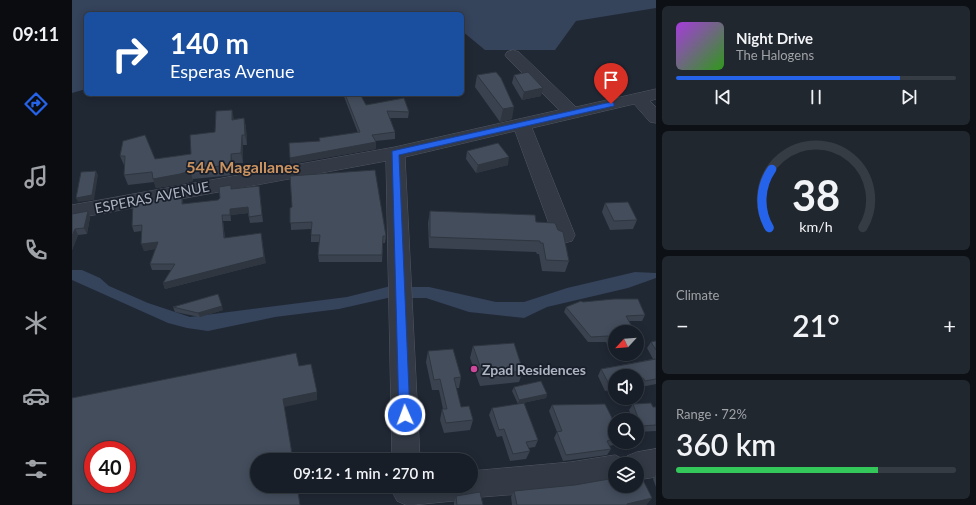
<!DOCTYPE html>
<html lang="en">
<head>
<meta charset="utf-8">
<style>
	body { margin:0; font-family:Lato,sans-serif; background:#21272f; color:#f1f3f6; height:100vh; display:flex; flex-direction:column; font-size:15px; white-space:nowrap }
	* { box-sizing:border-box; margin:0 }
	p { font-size:13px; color:#9fa2a7 }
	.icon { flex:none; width:22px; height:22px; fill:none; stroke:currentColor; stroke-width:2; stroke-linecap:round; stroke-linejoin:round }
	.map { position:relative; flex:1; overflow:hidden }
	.details { display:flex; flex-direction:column; gap:6px; padding:6px; background:#0d1015; width:320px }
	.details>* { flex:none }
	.banner { position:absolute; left:12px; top:12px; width:380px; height:84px; border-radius:6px; box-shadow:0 2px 10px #0003,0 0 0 1px #363c44; background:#1a4fa0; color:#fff; overflow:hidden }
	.needle { width:26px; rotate:244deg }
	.fabs { position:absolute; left:536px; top:325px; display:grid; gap:8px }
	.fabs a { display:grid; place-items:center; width:36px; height:36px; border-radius:50%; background:#181e27; box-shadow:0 2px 10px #0003,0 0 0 1px #363c44; font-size:20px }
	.speed { position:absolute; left:12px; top:441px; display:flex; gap:8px; font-size:20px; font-weight:700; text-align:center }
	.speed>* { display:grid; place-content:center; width:52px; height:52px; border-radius:50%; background:#181e27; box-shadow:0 2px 10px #0003,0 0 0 1px #363c44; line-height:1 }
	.speed .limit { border:6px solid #d22; background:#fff; color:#111 }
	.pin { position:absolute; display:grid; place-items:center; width:34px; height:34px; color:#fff; margin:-41px -17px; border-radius:50% 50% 50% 0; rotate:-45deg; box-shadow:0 0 4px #0007 }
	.pin .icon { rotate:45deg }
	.me { position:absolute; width:44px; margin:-22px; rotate:358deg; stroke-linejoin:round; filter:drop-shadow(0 0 3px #0008) }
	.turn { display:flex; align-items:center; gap:14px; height:84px; padding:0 20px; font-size:18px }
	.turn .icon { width:52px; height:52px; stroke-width:2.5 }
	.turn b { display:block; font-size:28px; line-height:34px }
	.big { font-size:30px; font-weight:600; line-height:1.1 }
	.details .card { flex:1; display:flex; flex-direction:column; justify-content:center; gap:6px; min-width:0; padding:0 14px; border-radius:6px; background:#21272f }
	.details .dial { align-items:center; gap:0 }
	.dial svg { height:104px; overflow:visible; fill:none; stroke:#363c44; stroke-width:7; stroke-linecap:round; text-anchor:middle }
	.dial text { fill:#f1f3f6; stroke:none }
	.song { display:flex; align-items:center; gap:12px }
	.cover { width:48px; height:48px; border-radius:6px; background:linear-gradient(135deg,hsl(280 70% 55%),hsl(110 70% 35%)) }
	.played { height:4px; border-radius:2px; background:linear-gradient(90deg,#2563eb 80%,#363c44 80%) }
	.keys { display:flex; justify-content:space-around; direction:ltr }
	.heat { display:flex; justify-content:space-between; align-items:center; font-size:22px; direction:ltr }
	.charge { height:6px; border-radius:3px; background:linear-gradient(90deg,#34c759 72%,#363c44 0) }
	.trip { position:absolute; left:178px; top:453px; width:228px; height:40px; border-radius:20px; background:#181e27; box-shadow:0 2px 10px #0003,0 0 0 1px #363c44; font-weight:600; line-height:40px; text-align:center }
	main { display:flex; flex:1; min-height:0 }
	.dock { display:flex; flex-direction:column; width:72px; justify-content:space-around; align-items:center; background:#0a0c10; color:#9fa2a7 }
	.dock .icon { width:28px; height:28px }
	.dock .selected { color:#2563eb }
	.dock b { font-size:18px; color:#f1f3f6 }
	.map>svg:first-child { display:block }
	.water { fill:#35435b }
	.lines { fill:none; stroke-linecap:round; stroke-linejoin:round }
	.minor-casing { stroke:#515763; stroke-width:1 }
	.minor { fill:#333a45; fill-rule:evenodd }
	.wall { fill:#3a424f }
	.shaded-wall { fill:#2f3640 }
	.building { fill:#434d5c; stroke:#2f3640; fill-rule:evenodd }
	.route { fill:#2563eb; stroke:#184099 }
	.hotel-dot { fill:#d1479c; stroke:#191f2a; stroke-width:1.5 }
	.labels { text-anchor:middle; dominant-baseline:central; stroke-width:3.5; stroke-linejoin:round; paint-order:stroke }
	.street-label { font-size:14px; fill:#adb4c2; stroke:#191f2a }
	.poi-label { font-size:14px; font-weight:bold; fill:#adb4c2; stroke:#191f2a; text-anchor:start }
	.quarter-label { font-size:16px; font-weight:bold; fill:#cc935f; stroke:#191f2a }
</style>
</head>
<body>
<main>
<nav class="dock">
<b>09:11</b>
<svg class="icon selected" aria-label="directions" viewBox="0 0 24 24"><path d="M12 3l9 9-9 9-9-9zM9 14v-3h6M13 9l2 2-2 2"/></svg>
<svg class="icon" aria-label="music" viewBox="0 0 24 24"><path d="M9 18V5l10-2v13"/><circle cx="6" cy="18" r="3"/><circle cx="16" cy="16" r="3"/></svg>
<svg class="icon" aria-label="phone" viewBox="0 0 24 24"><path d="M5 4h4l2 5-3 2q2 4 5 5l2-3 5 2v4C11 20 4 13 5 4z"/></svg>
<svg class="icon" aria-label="climate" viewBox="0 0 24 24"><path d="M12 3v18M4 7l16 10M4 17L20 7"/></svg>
<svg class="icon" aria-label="car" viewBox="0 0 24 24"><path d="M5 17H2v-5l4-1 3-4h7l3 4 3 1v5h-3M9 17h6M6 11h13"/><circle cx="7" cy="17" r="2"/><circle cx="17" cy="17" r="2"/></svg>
<svg class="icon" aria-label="filters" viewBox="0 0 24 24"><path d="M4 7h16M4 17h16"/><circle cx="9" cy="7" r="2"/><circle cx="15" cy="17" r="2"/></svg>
</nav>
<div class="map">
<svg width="584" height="505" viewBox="0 0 584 505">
	<rect width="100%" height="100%" fill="#202834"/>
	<g class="water">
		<polygon points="0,0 584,0 584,8 504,21 483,50 413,50 390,31 390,14 14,14 14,89 0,93"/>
		<polygon points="0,270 10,270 28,278 37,286 76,303 118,317 275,297 319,286 320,297 267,309 203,317 136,331 115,328 96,323 0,280"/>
		<polygon points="563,272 584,273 584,278 556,288 475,307 452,318 397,312 354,298 338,298 338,287 357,287 424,302 452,302 495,288"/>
	</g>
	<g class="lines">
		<g class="minor-casing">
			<g id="minor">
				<polygon points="441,50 447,52 504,107 584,89 584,99 578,101 584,107 584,123 578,122 562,104 460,128 503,235 500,241 492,243 484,241 481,235 443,131 333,157 348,460 320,460 314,161 0,219 0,205 323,147 487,110 435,58 433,55 435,52"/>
				<polygon points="584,449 584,477 565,480 565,464 543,464 543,483 499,490 396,498 391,500 341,505 334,505 325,501 320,491 322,486 399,486 399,471 499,462 543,455 553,460 555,456 565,452"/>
			</g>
		</g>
		<use href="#minor" class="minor"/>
	</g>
	<g class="wall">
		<polygon points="405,75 440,119 428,122 403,87"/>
		<polygon points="442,75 469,96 450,100 440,83"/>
		<polygon points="271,94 288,94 294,105 337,112 336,118 318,118 323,132 323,139 303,141 304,142 304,149 218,164 218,158 247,141 247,138 286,133"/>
		<polygon points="172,118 174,128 175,145 171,145 171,163 161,163 161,175 121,179 121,181 111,184 84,188 82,182 56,185 52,175 53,165 52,165 48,156 51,141 83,159 119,154 143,132 162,119"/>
		<polygon points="395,151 436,165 404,173 394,159"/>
		<polygon points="187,186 191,222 178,223 176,213 159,215 159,221 151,221 153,238 194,263 93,289 91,283 99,270 80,270 78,264 83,249 72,251 70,231 62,232 60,226 111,200 111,204 146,200 160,189"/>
		<polygon points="533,203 565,220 561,229 538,230 530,212"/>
		<polygon points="218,208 314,236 313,243 311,243 310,262 247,262 246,255 247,242 239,242 239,229 219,230"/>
		<polygon points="358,211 464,222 497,261 493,272 470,271 467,254 465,254 464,252 357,248 356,223"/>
		<polygon points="0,214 18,217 15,234 6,235 0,250"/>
		<polygon points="511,302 573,315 570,321 557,321 543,347 537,348 534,342 516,342 492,312 494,307"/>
		<polygon points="101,307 151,310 128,317 103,312"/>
		<polygon points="584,341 584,384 569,387 567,385 565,385 565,376 543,376 543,389 533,391 526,376 529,369 581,359 575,348 579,342"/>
		<polygon points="401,346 451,371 447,382 408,386 398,358"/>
		<polygon points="356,351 389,377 387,388 384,388 389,407 401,420 398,430 372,433 368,420 370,409 371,409 367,390 360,390 354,362"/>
		<polygon points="442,387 475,394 474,398 446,404 440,391"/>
		<polygon points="561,404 581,407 584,407 584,431 565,432 565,420 561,420 557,410"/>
		<polygon points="480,405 543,424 543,442 547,442 546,444 537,446 539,449 535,455 491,461 482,438 485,432 477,411"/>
		<polygon points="420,408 466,440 463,447 456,448 458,451 454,459 438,461 430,436 425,437 417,415"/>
		<polygon points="584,475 584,487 581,479"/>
		<polygon points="442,491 580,498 574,505 440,505 439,497"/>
		<polygon points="384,496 411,505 382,505 382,502"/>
	</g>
	<g class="shaded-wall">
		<polygon points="471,88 469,96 450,100 452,92"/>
		<polygon points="442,107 440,119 428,122 431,109"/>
		<polygon points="160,110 162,119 160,120"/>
		<polygon points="172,118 174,128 175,145 173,135"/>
		<polygon points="170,135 171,145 171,163 169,153"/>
		<polygon points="304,142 304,149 218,164 218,158"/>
		<polygon points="159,154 161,163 161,175 159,165"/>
		<polygon points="437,157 436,165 404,173 406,165"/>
		<polygon points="118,169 121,181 111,184 84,188 81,179"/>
		<polygon points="24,171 26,175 22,200 6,202 4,198"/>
		<polygon points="110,194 111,200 112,211 110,204"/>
		<polygon points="176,207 177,213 159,215 159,221 158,215 158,209"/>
		<polygon points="16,211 18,217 15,234 12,228"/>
		<polygon points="150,215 151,221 153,244 152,238"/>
		<polygon points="3,229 6,235 0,250 0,236"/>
		<polygon points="189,233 194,263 93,289 91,283"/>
		<polygon points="86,242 88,248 72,251 69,244"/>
		<polygon points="150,306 151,310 128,317 126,313"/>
		<polygon points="543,342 543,347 537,348 540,343"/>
		<polygon points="245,392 245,400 212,407 211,399"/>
		<polygon points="475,394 474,398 446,404 447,400"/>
		<polygon points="580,498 574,505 554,505 555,504"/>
	</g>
	<g class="building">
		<polygon points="424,72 429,78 442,107 431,109 405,75"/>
		<polygon points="456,72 471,88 452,92 442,75"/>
		<polygon points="273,94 288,94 294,105 332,98 337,112 315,111 323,132 300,135 304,142 218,158 217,143 248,141 247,138 288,132"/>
		<polygon points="160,110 160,120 172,118 173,135 170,135 169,153 159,154 159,165 118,169 118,171 108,174 81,179 80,172 52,175 53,156 48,156 51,141 73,135 83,159 119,154 118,135 143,132 144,111"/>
		<polygon points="426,143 437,157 406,165 395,151"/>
		<polygon points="303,170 314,236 311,236 310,255 246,255 248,235 239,235 240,222 218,223 218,208 220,207 218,176"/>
		<polygon points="24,171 20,195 4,198 9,172"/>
		<polygon points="159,185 159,189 187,186 190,215 177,217 176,207 158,209 158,215 150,215 152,238 189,233 192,257 91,283 103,264 78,264 86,242 69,244 70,225 60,226 61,203 110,194 110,204 146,200 148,198 147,187"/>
		<polygon points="556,202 565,220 542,221 533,203"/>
		<polygon points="16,211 12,228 3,229 0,236 0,214"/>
		<polygon points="358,211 463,215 464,222 483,223 486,230 491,232 497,261 474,260 471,243 468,243 468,241 358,237"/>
		<polygon points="146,294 150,306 126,313 101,307"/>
		<polygon points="542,299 566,299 573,315 554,316 563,332 543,332 543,342 540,343 536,336 519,337 494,307 509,301 511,302"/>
		<polygon points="584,341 584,350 579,342"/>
		<polygon points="442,343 451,371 411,375 401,346"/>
		<polygon points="381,349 389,377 382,378 389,407 397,406 401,420 374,423 370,409 375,409 368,379 362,380 356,351"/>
		<path d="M224,353L227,366L239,364L245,392L211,399L221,460H185V486H225L228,505H0V398ZM21,450H55V484H21Z"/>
		<polygon points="584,359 584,379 573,381 571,378 565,379 565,376 543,376 543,383 537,384 529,369"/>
		<polygon points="469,381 475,394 447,400 442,387"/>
		<polygon points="452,403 466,440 454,442 458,451 441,454 432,429 427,430 420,408"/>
		<polygon points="579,403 581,407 584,407 584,425 569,426 561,404"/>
		<polygon points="533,404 543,424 543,439 535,441 539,449 494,455 485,432 490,431 480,405"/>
		<polygon points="565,468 580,498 555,504 555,505 445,505 442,491 503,485 543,478 543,486 565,486"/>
		<polygon points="408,492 411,505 385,505 384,496"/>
	</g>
	<polygon class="route" points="539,102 542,103 542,106 327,155 338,415 337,418 333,420 329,418 327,415 320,151"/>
	<circle class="hotel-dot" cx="402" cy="369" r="4"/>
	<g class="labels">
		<g class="street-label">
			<text transform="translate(80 197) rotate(-11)">ESPERAS AVENUE</text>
		</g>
		<g class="poi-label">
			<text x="410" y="369">Zpad Residences</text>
		</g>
		<g class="quarter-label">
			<text x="171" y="166">54A Magallanes</text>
		</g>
	</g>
</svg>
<div class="fabs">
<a><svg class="needle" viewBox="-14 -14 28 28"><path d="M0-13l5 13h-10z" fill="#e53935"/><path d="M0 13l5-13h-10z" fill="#9fa2a7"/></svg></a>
<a><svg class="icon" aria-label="sound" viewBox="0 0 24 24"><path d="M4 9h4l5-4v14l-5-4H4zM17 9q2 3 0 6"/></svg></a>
<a><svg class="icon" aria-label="search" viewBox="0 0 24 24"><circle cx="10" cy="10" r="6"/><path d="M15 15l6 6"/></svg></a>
<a><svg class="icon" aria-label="layers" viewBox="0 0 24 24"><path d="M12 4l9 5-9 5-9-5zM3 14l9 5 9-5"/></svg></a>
</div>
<div class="speed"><div class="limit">40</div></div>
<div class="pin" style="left:539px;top:104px;background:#d93025"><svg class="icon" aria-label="arrive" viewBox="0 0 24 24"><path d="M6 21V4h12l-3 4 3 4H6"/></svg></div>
<svg class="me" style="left:333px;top:415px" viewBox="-20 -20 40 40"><circle r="17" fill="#2563eb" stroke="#fff" stroke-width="3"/><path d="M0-11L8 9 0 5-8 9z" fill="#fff"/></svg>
<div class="trip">09:12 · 1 min · 270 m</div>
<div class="banner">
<div class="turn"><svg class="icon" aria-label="right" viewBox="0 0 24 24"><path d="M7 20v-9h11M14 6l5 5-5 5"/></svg><div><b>140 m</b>Esperas Avenue</div></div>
</div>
</div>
<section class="details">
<div class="card">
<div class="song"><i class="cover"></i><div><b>Night Drive</b><p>The Halogens</p></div></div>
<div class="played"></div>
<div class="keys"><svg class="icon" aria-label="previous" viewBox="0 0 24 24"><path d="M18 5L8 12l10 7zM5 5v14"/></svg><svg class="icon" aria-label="pause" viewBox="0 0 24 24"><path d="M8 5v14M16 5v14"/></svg><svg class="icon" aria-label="next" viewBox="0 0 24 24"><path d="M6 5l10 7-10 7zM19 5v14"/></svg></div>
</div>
<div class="card dial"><svg viewBox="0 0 100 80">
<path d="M14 69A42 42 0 1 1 86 69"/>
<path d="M14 69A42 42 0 0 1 16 24" stroke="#2563eb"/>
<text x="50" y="56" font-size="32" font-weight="700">38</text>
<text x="50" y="72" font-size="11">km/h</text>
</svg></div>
<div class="card"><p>Climate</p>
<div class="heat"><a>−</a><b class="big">21°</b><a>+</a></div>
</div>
<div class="card"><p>Range · 72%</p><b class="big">360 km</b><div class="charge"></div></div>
</section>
</main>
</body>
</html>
